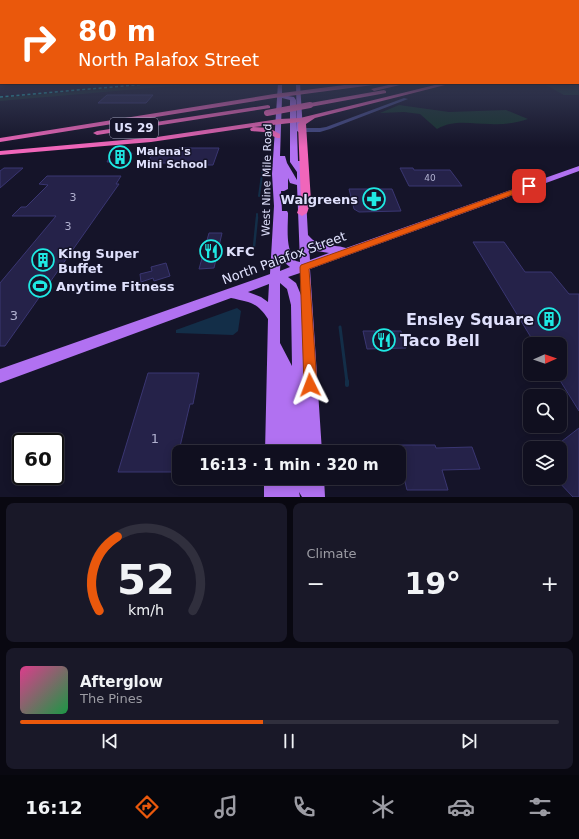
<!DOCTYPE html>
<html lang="en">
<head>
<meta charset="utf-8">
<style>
	body { margin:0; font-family:"DejaVu Sans",sans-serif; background:#191828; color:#f1f3f6; height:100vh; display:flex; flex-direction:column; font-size:15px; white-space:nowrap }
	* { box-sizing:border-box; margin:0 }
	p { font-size:13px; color:#9c9ca4 }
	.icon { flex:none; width:22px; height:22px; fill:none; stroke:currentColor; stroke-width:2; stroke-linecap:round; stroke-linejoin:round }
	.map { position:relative; height:497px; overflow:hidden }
	.sheet { display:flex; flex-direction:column; gap:6px; padding:6px; background:#090811; flex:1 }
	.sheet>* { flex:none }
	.guide { position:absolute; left:0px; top:0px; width:579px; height:84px; box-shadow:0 2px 10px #0003,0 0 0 1px #302f3d; background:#ea580c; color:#fff; overflow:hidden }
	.needle { width:26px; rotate:88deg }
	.controls { position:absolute; left:523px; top:337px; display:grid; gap:8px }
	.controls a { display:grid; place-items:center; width:44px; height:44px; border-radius:8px; background:#100f1f; box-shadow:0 2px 10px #0003,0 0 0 1px #302f3d; font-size:20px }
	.speed { position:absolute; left:12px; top:433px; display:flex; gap:8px; font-size:20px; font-weight:700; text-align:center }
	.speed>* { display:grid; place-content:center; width:52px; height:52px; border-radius:50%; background:#100f1f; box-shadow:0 2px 10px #0003,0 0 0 1px #302f3d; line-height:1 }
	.speed .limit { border:2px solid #111; border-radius:6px; background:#fff; color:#111 }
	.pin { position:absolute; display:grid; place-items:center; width:34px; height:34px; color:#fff; margin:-17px; border-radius:8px; box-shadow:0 2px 6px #0006 }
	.me { position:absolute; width:44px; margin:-22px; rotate:357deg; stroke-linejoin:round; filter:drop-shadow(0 0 3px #0008) }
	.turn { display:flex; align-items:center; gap:14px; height:84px; padding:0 12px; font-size:18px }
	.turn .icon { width:52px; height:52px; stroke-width:2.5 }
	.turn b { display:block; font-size:28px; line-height:34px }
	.big { font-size:30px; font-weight:800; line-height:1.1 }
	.sheet .widget { flex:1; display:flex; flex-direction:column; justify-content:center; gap:6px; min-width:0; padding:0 14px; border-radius:8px; background:#191828 }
	.sheet .dial { align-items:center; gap:0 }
	.dial svg { height:104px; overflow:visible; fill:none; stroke:#302f3d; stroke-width:7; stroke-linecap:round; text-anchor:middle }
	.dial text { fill:#f1f3f6; stroke:none }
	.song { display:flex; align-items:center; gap:12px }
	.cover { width:48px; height:48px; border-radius:6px; background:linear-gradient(135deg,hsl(330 70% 55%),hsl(140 70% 35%)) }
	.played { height:4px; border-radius:2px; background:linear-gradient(90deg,#ea580c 45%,#302f3d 45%) }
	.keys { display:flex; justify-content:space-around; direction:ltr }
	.heat { display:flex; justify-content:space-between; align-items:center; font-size:22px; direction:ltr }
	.sheet .tiles { flex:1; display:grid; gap:6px; grid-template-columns:1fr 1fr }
	.widget:last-child { grid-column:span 2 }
	.trip { position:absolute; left:172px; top:445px; width:234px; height:40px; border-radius:8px; background:#100f1f; box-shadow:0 2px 10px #0003,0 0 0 1px #302f3d; font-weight:800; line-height:40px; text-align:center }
	.tab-bar { display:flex; height:64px; justify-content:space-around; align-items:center; background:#06060c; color:#9c9ca4 }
	.tab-bar .icon { width:28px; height:28px }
	.tab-bar .current { color:#ea580c }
	.tab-bar b { font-size:18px; color:#f1f3f6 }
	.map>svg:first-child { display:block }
	.green { fill:#17332e }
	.water { fill:#132e48 }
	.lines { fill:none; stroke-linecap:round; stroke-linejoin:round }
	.stream-far3 { stroke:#132e48; stroke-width:2 }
	.stream-far2 { stroke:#132e48; stroke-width:2.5 }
	.stream-far1 { stroke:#132e48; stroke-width:3 }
	.stream { stroke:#132e48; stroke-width:4 }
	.building { fill:#252249; stroke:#3a3672 }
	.minor { fill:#444984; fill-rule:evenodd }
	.major { fill:#b171f1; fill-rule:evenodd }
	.highway { fill:#f066ba; fill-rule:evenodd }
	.rail { stroke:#1fe9e3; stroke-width:1.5; stroke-dasharray:3 2.5; stroke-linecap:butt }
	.highway-bridge { stroke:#f066ba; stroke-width:6 }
	.route { fill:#ea580c; stroke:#983908 }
	.labels { text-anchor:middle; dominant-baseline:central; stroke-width:3; stroke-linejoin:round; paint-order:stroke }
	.far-number-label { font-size:9px; fill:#b0b0cf }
	.far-poi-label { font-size:11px; font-weight:bold; fill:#dfe0fc; stroke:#151429; text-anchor:start }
	.far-street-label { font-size:11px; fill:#dfe0fc; stroke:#151429 }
	.number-label { font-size:11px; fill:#b0b0cf }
	.shield { fill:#151429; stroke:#a2a3bd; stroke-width:1 }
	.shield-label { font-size:12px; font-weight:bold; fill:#dfe0fc }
	.poi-label { font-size:13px; font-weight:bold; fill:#dfe0fc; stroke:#151429; text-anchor:start }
	.street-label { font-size:13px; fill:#dfe0fc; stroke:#151429 }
	.near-number-label { font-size:13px; fill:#b0b0cf }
	.near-poi-label { font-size:16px; font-weight:bold; fill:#dfe0fc; stroke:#151429; text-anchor:end }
</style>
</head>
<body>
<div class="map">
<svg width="579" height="497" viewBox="0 0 579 497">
	<rect width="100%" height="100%" fill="#151429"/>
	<g class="green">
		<polygon points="578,78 579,95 564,95 542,83 578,83"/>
		<polygon points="165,83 208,83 0,101 0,98"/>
		<path d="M399,105L449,112L506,110L528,119C516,123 503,125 490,124C472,124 454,119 437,129L420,114L404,112L380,113Z"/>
	</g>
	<polygon class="water" points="237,308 241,311 238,331 233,335 176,333 176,330"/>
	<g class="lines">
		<g class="stream-far3">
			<polyline points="259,196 263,168"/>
			<polyline points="257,218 257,214"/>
		</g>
		<polyline class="stream-far2" points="254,247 257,217"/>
		<polyline class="stream-far1" points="340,327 347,382"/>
		<polyline class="stream" points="347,381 347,385"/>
	</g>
	<g class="building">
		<polygon points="107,95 153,95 146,103 98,103"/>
		<polygon points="179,148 219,148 213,165 171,165 172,163 147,163 156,149 179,149"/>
		<polygon points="132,153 129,160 107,162 111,154"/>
		<polygon points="4,168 23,168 0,188 0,171"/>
		<polygon points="400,168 413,168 414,170 450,170 462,186 409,186"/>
		<polygon points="47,176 121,176 116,184 119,184 5,346 0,346 0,283 56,216 12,216 21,207 26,207 48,185 39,184"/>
		<polygon points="349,189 392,189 401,211 359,212 354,209"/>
		<polygon points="209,233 222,233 214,268 199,269"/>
		<polygon points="473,242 504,242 525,272 551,272 569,294 579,294 579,411 556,374 560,374 560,344 535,344"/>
		<polygon points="166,263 170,276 154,281 153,278 141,282 140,274 152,271 151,267"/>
		<polygon points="363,331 401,331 406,348 367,349"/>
		<polygon points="148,373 199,373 193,404 190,404 174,472 118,472"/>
		<polygon points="579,428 579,497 573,497 555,478 560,478 560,448 553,448"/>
		<polygon points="396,445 435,445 436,448 472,447 480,469 442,470 448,490 407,490"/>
	</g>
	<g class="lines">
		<g class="minor">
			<rect x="0" y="80" width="1" height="2"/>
			<polygon points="404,98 408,99 330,129 320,132 300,132 297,130 300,128 320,128 326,127"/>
		</g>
		<g class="major">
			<path d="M278,83H282V95L294,97L296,100L298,161H303L304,163L308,235C321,250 330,243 346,248L579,166V171L310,269L322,452H265L268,319C257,302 249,302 231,298L0,383V369L270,274L274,206L272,174ZM282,98L290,100V162L297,172V180L287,163L285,156H280ZM288,178L290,183L297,185L300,262L296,261C285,250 288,228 288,213L287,211H282L281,191H284L288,189ZM309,247L317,251L329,253L310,260ZM281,254L285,263L290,267L280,271ZM300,273L301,295L296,283L288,277ZM280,283L287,289L291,305L292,366L280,343ZM269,284L268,302L261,297L248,292Z"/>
			<polygon points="296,83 300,83 303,131 300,133 297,131"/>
			<polygon points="264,478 324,478 325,497 302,497 299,492 300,497 264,497"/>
		</g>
		<g class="highway">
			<polygon points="360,83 376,83 373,85 274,98 0,142 0,138 274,94"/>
			<polygon points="397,83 409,83 374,91 371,89"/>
			<polygon points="443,83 453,83 315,118 306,124 311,201 307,213 302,216 297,213 301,201 298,124 300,122 254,127 269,128 280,134 280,138 277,138 264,132 251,131 250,129 253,127 151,142 0,155 0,151 157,137 279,119 300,118"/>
			<polygon points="384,90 386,91 386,93 310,107 307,105 310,103"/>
			<polygon points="268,105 270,106 270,108 97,135 93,133 97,131"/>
		</g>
		<polyline class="rail" points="0,97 156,83"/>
		<polyline class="highway-bridge" points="267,113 310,105"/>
	</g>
	<linearGradient id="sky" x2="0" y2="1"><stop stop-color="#0c0b17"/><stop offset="0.53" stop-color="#353a54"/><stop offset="1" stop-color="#353a54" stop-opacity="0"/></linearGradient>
	<rect width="579" height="147" fill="url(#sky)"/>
	<polygon class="route" points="529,184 531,185 531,188 309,269 317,385 315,389 310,391 306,389 304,385 300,267 301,265"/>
	<defs>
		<g id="building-ring" transform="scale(1.15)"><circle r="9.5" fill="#151429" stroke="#1fe9e3" stroke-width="1.5"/><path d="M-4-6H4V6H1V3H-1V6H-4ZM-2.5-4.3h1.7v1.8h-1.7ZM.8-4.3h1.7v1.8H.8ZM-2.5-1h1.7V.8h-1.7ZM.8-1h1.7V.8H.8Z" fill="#1fe9e3"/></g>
		<g id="pharmacy-ring" transform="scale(1.15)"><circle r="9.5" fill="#151429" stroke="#1fe9e3" stroke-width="1.5"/><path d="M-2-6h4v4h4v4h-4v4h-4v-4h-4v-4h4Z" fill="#1fe9e3"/></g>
		<g id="restaurant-ring" transform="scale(1.15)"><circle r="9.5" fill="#151429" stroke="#1fe9e3" stroke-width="1.5"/><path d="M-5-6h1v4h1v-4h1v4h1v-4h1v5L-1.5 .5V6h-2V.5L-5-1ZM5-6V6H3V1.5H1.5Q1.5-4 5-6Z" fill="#1fe9e3"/></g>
		<g id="stadium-ring" transform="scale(1.15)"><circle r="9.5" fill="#151429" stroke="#1fe9e3" stroke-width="1.5"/><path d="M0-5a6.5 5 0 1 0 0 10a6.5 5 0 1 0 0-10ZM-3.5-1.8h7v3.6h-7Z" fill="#1fe9e3"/></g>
	</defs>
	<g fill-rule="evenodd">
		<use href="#building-ring" x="120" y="157"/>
		<use href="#pharmacy-ring" x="374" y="199"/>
		<use href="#restaurant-ring" x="211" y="251"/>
		<use href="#building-ring" x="43" y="260"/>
		<use href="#stadium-ring" x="40" y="286"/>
		<use href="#building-ring" x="549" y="319"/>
		<use href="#restaurant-ring" x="384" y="340"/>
	</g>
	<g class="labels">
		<g class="far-number-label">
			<text x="430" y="178">40</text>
		</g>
		<g class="far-poi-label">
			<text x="136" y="151">Malena's<tspan x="136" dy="13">Mini School</tspan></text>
		</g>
		<g class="far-street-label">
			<text transform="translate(267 180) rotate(-89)">West Nine Mile Road</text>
		</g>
		<g class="number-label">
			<text x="73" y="197">3</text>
			<text x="68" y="226">3</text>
		</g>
		<rect class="shield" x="110" y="118" width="48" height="20" rx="3"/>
		<g class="shield-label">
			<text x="134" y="128">US 29</text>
		</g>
		<g class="poi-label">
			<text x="358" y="199" text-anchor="end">Walgreens</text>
			<text x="226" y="251">KFC</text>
			<text x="58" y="253">King Super<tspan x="58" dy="15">Buffet</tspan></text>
			<text x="56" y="286">Anytime Fitness</text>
		</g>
		<g class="street-label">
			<text transform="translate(284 258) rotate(-20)">North Palafox Street</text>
		</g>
		<g class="near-number-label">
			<text x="14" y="315">3</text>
			<text x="155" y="438">1</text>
		</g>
		<g class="near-poi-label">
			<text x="534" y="319">Ensley Square</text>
			<text x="400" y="340" text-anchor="start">Taco Bell</text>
		</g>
	</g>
</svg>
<div class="controls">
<a><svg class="needle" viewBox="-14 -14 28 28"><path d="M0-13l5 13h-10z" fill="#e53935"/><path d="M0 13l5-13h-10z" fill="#9c9ca4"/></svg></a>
<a><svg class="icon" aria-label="search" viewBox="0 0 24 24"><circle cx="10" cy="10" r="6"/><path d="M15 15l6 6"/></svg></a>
<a><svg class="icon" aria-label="layers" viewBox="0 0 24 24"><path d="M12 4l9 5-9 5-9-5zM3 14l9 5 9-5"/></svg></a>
</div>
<div class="speed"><div class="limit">60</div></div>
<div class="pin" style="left:529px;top:186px;background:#d93025"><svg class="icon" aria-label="arrive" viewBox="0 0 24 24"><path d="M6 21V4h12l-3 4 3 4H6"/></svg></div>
<svg class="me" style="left:310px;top:385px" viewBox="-20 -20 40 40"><path d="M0-17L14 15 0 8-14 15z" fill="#ea580c" stroke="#fff" stroke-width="4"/></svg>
<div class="trip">16:13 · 1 min · 320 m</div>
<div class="guide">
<div class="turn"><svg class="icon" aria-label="right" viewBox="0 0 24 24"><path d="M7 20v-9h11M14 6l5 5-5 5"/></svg><div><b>80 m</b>North Palafox Street</div></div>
</div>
</div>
<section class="sheet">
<div class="tiles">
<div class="widget dial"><svg viewBox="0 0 100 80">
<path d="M14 69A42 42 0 1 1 86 69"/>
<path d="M14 69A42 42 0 0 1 28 12" stroke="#ea580c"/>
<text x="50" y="56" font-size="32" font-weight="700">52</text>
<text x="50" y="72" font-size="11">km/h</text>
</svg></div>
<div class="widget"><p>Climate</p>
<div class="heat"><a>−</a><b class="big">19°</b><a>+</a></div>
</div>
<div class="widget">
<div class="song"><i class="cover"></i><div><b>Afterglow</b><p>The Pines</p></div></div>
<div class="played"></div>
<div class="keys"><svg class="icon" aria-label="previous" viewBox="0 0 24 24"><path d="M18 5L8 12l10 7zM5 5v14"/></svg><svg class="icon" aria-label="pause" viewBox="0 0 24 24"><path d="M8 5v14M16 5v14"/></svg><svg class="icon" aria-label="next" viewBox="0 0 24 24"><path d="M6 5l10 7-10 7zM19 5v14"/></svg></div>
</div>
</div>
</section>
<nav class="tab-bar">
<b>16:12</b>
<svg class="icon current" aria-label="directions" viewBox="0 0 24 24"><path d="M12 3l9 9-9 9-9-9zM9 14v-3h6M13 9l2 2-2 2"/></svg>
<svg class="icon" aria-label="music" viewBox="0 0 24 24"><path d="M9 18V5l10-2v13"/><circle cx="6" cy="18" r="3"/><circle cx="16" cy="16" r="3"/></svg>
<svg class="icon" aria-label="phone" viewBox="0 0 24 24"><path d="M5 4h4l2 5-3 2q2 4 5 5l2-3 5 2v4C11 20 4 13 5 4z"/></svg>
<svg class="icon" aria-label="climate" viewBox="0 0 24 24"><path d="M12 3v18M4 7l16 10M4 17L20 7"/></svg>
<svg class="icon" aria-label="car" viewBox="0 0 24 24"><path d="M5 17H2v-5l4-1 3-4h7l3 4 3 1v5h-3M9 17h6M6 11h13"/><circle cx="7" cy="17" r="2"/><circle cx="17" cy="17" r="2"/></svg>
<svg class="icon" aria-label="filters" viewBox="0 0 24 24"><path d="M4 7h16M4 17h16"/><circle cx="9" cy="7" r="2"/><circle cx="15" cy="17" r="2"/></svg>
</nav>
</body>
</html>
